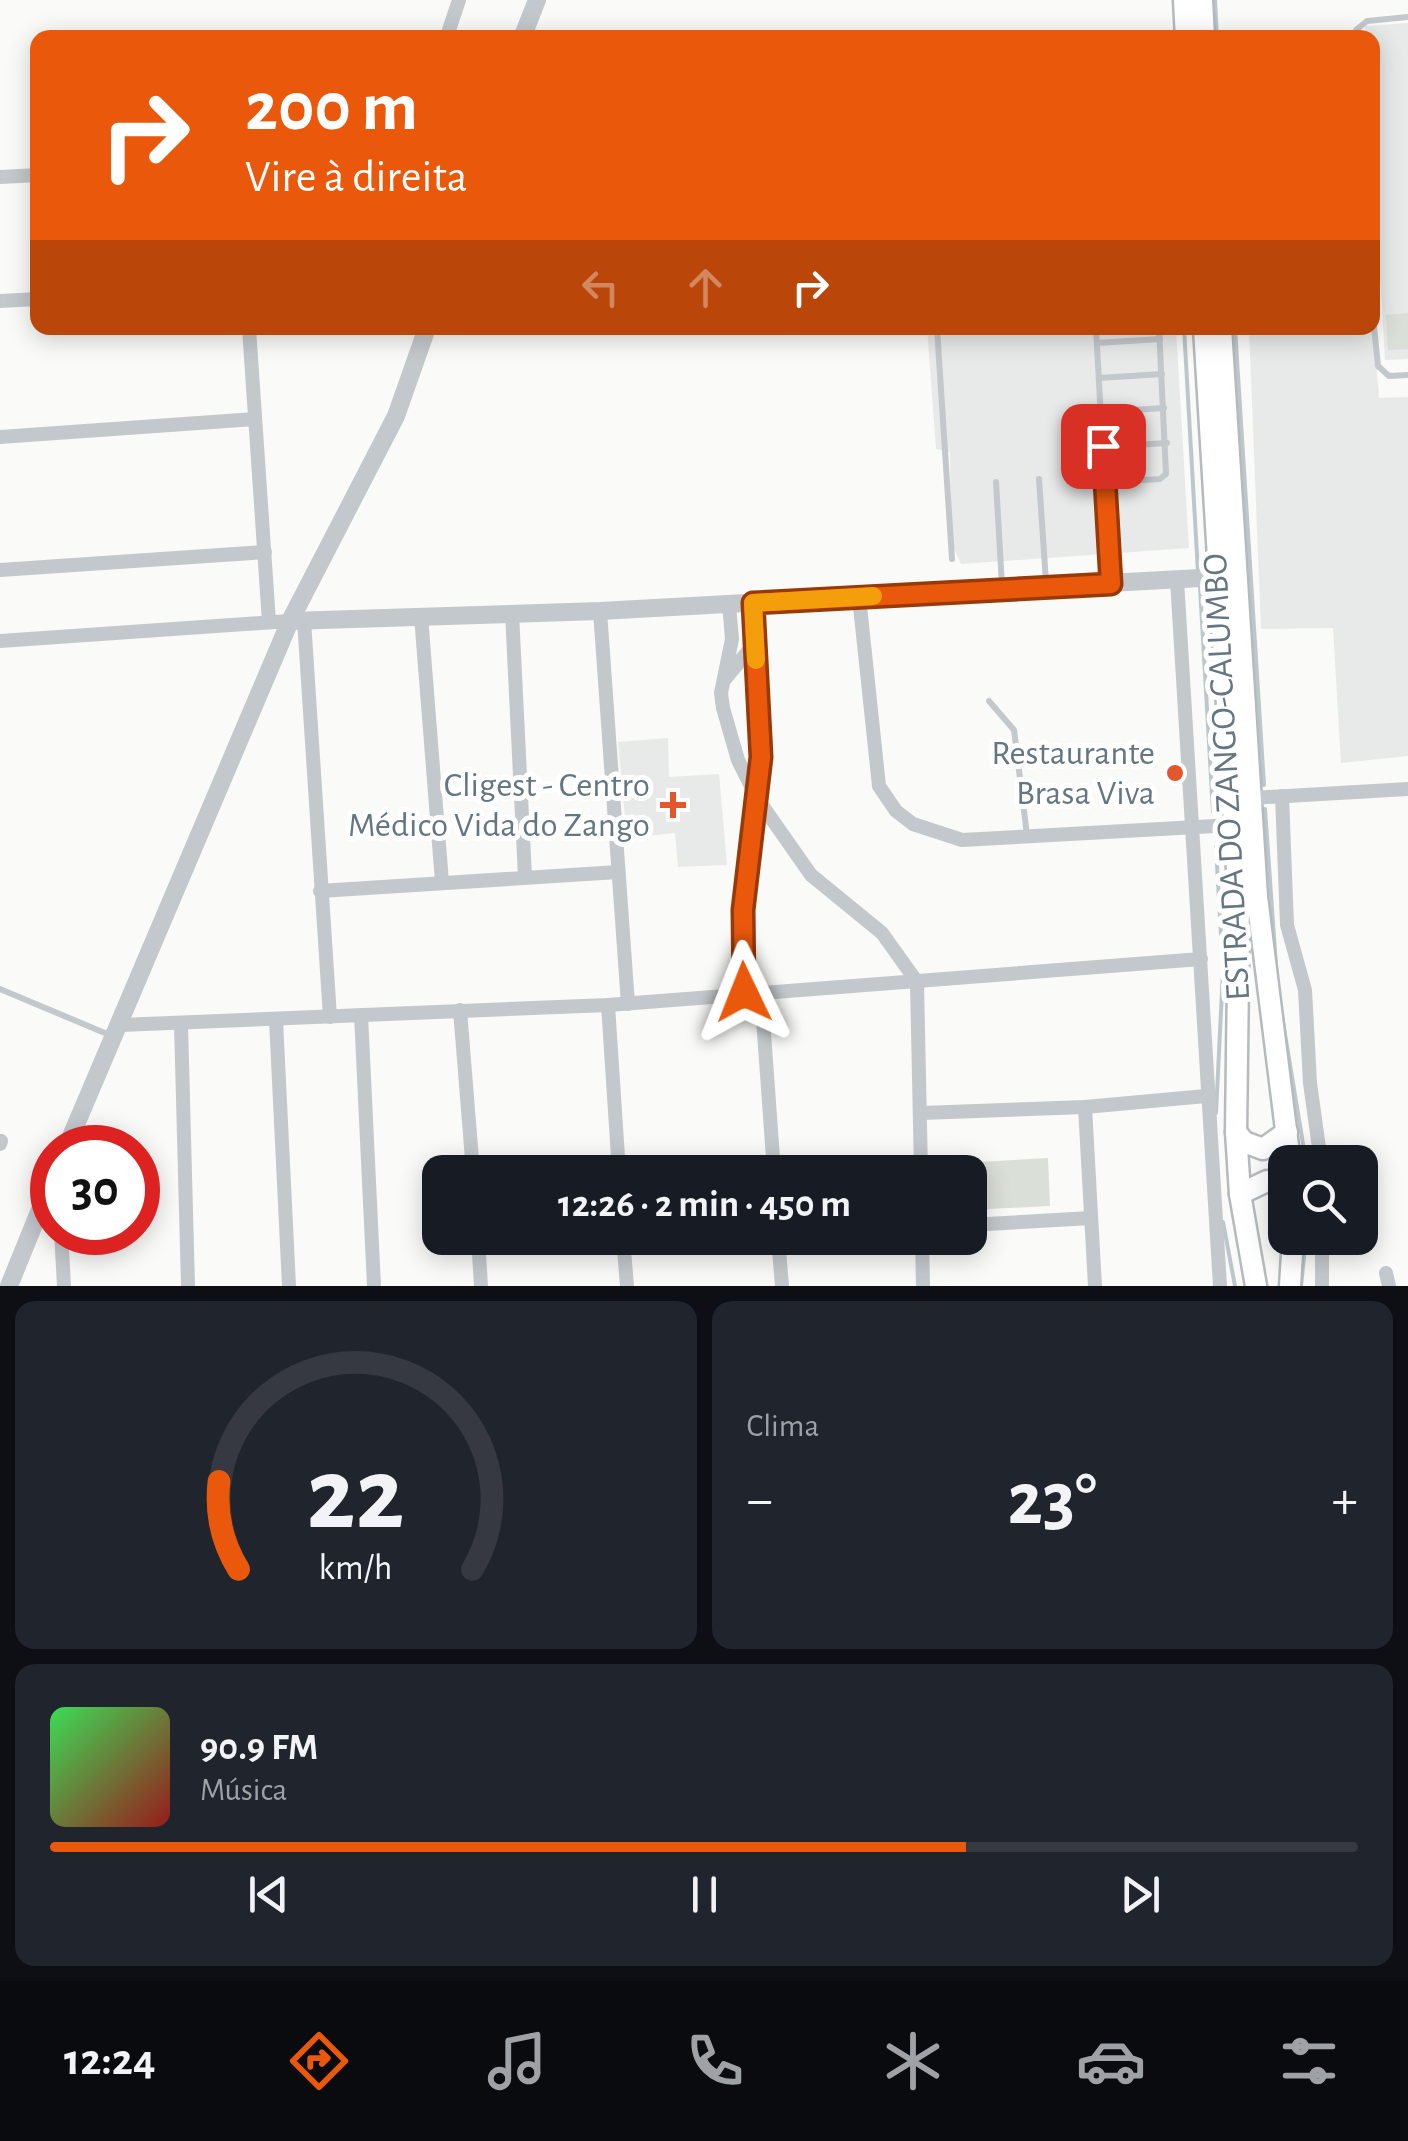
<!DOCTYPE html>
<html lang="pt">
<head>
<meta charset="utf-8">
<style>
	body { margin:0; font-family:"Alegreya Sans",sans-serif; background:#20242c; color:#f1f3f6; height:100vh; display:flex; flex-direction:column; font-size:38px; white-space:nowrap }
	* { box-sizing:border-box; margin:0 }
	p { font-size:32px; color:#9ea1a6 }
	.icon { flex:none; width:55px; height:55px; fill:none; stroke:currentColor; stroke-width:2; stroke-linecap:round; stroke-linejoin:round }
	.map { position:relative; height:1286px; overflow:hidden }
	.side { display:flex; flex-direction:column; gap:15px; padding:15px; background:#0d0f14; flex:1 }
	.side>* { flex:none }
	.banner { position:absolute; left:30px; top:30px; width:1350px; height:305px; border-radius:20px; box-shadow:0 5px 25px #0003; background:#ea580c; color:#fff; overflow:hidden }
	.tools { position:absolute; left:1268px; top:1145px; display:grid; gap:20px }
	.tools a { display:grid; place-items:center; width:110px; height:110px; border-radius:20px; background:#171b24; box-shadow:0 5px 25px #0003; font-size:50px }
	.speed { position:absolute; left:30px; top:1125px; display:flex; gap:20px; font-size:50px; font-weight:700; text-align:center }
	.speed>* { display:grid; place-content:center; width:130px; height:130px; border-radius:50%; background:#171b24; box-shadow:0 5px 25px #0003; line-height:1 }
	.speed .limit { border:15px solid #d22; background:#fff; color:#111 }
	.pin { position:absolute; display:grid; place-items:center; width:85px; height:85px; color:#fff; margin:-42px; border-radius:20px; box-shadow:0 5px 15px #0006 }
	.me { position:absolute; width:110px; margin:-55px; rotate:358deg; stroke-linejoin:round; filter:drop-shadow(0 0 8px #0008) }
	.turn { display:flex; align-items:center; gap:35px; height:210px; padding:0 50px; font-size:45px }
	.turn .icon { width:130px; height:130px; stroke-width:2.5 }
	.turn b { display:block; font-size:70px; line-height:85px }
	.lanes { display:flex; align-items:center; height:95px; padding:0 50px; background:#0003; justify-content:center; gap:50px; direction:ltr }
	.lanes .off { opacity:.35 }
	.big { font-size:75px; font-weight:700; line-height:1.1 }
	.side .widget { flex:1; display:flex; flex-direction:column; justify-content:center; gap:15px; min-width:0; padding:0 35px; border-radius:20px; background:#20242c }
	.side .dial { align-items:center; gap:0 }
	.dial svg { height:260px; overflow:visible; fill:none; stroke:#363941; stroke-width:7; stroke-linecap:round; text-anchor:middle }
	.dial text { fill:#f1f3f6; stroke:none }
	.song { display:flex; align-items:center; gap:30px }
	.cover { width:120px; height:120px; border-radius:15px; background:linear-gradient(135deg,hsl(130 70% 55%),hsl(0 70% 35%)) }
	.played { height:10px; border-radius:5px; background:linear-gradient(90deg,#ea580c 70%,#363941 70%) }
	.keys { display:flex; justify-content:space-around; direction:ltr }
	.heat { display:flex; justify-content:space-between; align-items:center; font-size:55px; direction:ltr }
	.side .tiles { flex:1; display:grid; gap:15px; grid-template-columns:1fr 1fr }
	.widget:last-child { grid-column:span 2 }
	.trip { position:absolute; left:422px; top:1155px; width:565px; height:100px; border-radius:20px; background:#171b24; box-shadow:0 5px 25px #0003; font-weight:700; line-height:100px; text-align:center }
	.tab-bar { display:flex; height:160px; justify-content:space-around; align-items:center; background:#090b0e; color:#9ea1a6 }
	.tab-bar .icon { width:70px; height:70px }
	.tab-bar .current { color:#ea580c }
	.tab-bar b { font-size:45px; color:#f1f3f6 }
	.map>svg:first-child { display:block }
	.built { fill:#e8e9e9 }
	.green { fill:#dadfd7 }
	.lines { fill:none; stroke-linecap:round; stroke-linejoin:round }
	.stream { stroke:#bbc7cb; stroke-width:4 }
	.primary-casing { stroke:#b5babe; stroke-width:25 }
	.service { stroke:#c3c8cc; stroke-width:6 }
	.minor { stroke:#c3c8cc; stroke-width:14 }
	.tertiary { stroke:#c3c8cc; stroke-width:18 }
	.primary { stroke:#fff; stroke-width:20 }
	.route-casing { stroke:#983908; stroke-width:25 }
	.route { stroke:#ea580c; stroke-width:18 }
	.slow { stroke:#f59e0b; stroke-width:18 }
	.poi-dot { fill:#e4572e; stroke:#fff; stroke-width:4 }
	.labels { text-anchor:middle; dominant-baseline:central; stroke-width:10; stroke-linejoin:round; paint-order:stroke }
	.poi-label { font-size:35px; fill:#657683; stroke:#fff; text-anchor:end }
	.street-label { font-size:35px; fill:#657683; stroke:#fff }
</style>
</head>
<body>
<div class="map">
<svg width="1408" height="1286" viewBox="0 0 1408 1286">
	<rect width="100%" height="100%" fill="#fafaf8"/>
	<g class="built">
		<polygon points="1408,23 1408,359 1385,360 1373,154 1372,38 1365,37 1365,26"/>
		<polygon points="1373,319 1379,398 1408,397 1408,756 1341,763 1333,628 1261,629 1249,328 1372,328"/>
		<polygon points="927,328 1176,328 1189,548 961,564 951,542 950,452 936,449"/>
		<polygon points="668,738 669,777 719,774 727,865 678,867 675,833 627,838 618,742"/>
	</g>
	<g class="green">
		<polygon points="1408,313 1408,349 1388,350 1386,315"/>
		<polygon points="1048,1158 1050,1206 970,1210 970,1172 962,1172 962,1163"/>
	</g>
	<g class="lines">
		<g class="stream">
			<polyline points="1215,0 1217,38"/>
			<polyline points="1184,328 1198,572"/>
			<polyline points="1235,328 1264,785"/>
			<polyline points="1200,587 1213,812"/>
			<polyline points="1265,809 1277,980"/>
			<polyline points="1280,1004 1306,1162"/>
			<polyline points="1216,1113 1223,971 1216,847"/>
			<polyline points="1223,1222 1235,1286"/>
			<polyline points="1301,1286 1306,1238"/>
		</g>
		<g class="primary-casing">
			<g id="primary">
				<polyline points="1184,0 1186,38"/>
				<polyline points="1202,0 1204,38"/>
				<polyline points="1204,328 1239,902 1236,1132 1240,1194 1256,1286"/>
				<polyline points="1221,328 1257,897 1290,1162"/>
				<polyline points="1236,1132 1244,1142 1263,1149 1287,1132"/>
				<polyline points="1240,1194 1267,1181 1285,1186"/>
				<polyline points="1290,1286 1293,1238"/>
			</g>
		</g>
		<g class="service">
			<polyline points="1355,38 1356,30 1367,21 1408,17"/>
			<polyline points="1372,307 1378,366 1389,376 1408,375"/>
			<polyline points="937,328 952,559"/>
			<polyline points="1096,328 1110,581"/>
			<polyline points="1097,343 1160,339"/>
			<polyline points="1099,378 1162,374"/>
			<polyline points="1101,412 1164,408"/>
			<polyline points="1103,447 1167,443"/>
			<polyline points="1039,479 1046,582"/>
			<polyline points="996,482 1002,586"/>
			<polyline points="1106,482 1160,479 1166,474 1159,328"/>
			<polyline points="989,701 1014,730 1027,835"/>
			<polyline points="0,989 112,1036"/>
		</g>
		<g class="minor">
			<polyline points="449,30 459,0"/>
			<polyline points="0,177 38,175"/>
			<polyline points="0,301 38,299"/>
			<polyline points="249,328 269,622"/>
			<polyline points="0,437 255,419"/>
			<polyline points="0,570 265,552"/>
			<polyline points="1177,580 1220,1286"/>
			<polyline points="859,597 879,786 896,811 913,824 962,840 1233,825"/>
			<polyline points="753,603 761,757 757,798 811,875 882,933 917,982 921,1172"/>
			<polyline points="729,604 732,639 721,693 723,708 738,760 757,798 743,910 745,992"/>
			<polyline points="600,611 628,1004"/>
			<polyline points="512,613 525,877"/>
			<polyline points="421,616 442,882"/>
			<polyline points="304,620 330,1017"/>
			<polyline points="0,641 290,621"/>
			<polyline points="725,679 755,643"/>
			<polyline points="1282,796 1287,925 1305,990 1310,1083 1321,1162"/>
			<polyline points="1251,798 1408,789"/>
			<polyline points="320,891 618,872"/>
			<polyline points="761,991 774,1172"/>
			<polyline points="608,1005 619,1172"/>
			<polyline points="460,1010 473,1172"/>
			<polyline points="361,1015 374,1286"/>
			<polyline points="276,1020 289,1286"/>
			<polyline points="181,1024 188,1286"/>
			<polyline points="120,1025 608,1005 1201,959"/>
			<polyline points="1085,1107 1095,1286"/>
			<polyline points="921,1113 1085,1107 1206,1096"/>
			<polyline points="0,1144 1,1141"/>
			<polyline points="970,1225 1091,1218"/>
			<polyline points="61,1232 64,1286"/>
			<polyline points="478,1238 481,1286"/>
			<polyline points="623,1238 627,1286"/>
			<polyline points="778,1238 782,1286"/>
			<polyline points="922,1238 923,1286"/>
			<polyline points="1386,1273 1389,1286"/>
			<polyline points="1322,1286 1322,1238"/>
		</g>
		<g class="tertiary">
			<polyline points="522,38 537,0"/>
			<polyline points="290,621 600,611 1218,577"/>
			<polyline points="66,1148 290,621 396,416 427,328"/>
			<polyline points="9,1286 52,1180"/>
		</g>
		<use href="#primary" class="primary"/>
	</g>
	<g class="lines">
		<g class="route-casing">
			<polyline id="route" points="744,992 743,910 761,757 753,603 1111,584 1103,446"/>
		</g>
		<use href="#route" class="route"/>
		<polyline class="slow" points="756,660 753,603 873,596"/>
	</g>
	<g class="poi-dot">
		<circle cx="1175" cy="773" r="10"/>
		<path d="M668 790h10v10h10v10h-10v10h-10v-10h-10v-10h10z"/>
	</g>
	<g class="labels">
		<g class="poi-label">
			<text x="1155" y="753">Restaurante<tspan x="1155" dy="40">Brasa Viva</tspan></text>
			<text x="650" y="785">Cligest - Centro<tspan x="650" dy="40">Médico Vida do Zango</tspan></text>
		</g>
		<g class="street-label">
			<text transform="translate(1227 777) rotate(-93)">ESTRADA DO ZANGO-CALUMBO</text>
		</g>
	</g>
</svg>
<div class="tools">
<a><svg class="icon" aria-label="search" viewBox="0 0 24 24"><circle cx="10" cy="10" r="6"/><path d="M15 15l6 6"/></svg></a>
</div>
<div class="speed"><div class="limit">30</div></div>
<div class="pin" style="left:1103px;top:446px;background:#d93025"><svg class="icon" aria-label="arrive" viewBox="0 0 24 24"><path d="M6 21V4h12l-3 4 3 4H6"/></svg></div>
<svg class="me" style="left:744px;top:992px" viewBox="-20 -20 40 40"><path d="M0-17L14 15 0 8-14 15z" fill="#ea580c" stroke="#fff" stroke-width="4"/></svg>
<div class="trip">12:26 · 2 min · 450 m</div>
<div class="banner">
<div class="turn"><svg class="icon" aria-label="right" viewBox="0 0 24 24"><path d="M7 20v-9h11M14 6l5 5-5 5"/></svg><div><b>200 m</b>Vire à direita</div></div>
<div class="lanes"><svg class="icon off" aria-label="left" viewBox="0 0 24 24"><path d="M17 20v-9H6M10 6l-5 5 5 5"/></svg><svg class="icon off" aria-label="ahead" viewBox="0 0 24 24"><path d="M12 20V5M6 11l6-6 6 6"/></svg><svg class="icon" aria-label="right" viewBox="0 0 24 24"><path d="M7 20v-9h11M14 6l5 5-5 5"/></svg></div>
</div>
</div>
<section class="side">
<div class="tiles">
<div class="widget dial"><svg viewBox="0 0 100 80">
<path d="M14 69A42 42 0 1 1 86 69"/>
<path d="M14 69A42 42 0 0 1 8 42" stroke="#ea580c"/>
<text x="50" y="56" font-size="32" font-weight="700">22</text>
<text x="50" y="72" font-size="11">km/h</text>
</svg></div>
<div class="widget"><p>Clima</p>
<div class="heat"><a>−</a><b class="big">23°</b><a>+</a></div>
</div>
<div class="widget">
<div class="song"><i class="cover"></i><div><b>90.9 FM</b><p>Música</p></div></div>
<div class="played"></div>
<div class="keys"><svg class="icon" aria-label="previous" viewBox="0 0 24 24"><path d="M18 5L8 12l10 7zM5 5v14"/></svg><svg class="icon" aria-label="pause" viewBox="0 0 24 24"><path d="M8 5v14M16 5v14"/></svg><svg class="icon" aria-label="next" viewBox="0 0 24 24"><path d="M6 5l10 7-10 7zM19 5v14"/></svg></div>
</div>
</div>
</section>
<nav class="tab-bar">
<b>12:24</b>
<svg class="icon current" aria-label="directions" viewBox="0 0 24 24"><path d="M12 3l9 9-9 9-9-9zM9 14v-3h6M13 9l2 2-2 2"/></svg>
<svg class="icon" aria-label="music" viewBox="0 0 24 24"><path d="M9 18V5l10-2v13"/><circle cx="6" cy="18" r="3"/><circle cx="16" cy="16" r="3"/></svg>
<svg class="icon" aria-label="phone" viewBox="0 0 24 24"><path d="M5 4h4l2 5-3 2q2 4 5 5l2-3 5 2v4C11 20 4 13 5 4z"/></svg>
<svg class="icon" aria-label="climate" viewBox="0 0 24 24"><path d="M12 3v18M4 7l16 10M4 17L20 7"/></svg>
<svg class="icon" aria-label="car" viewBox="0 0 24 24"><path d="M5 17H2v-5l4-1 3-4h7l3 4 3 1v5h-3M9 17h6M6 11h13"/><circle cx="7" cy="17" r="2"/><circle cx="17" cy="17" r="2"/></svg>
<svg class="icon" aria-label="filters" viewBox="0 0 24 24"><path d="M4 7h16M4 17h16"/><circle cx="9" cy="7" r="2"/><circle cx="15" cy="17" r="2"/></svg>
</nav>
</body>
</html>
